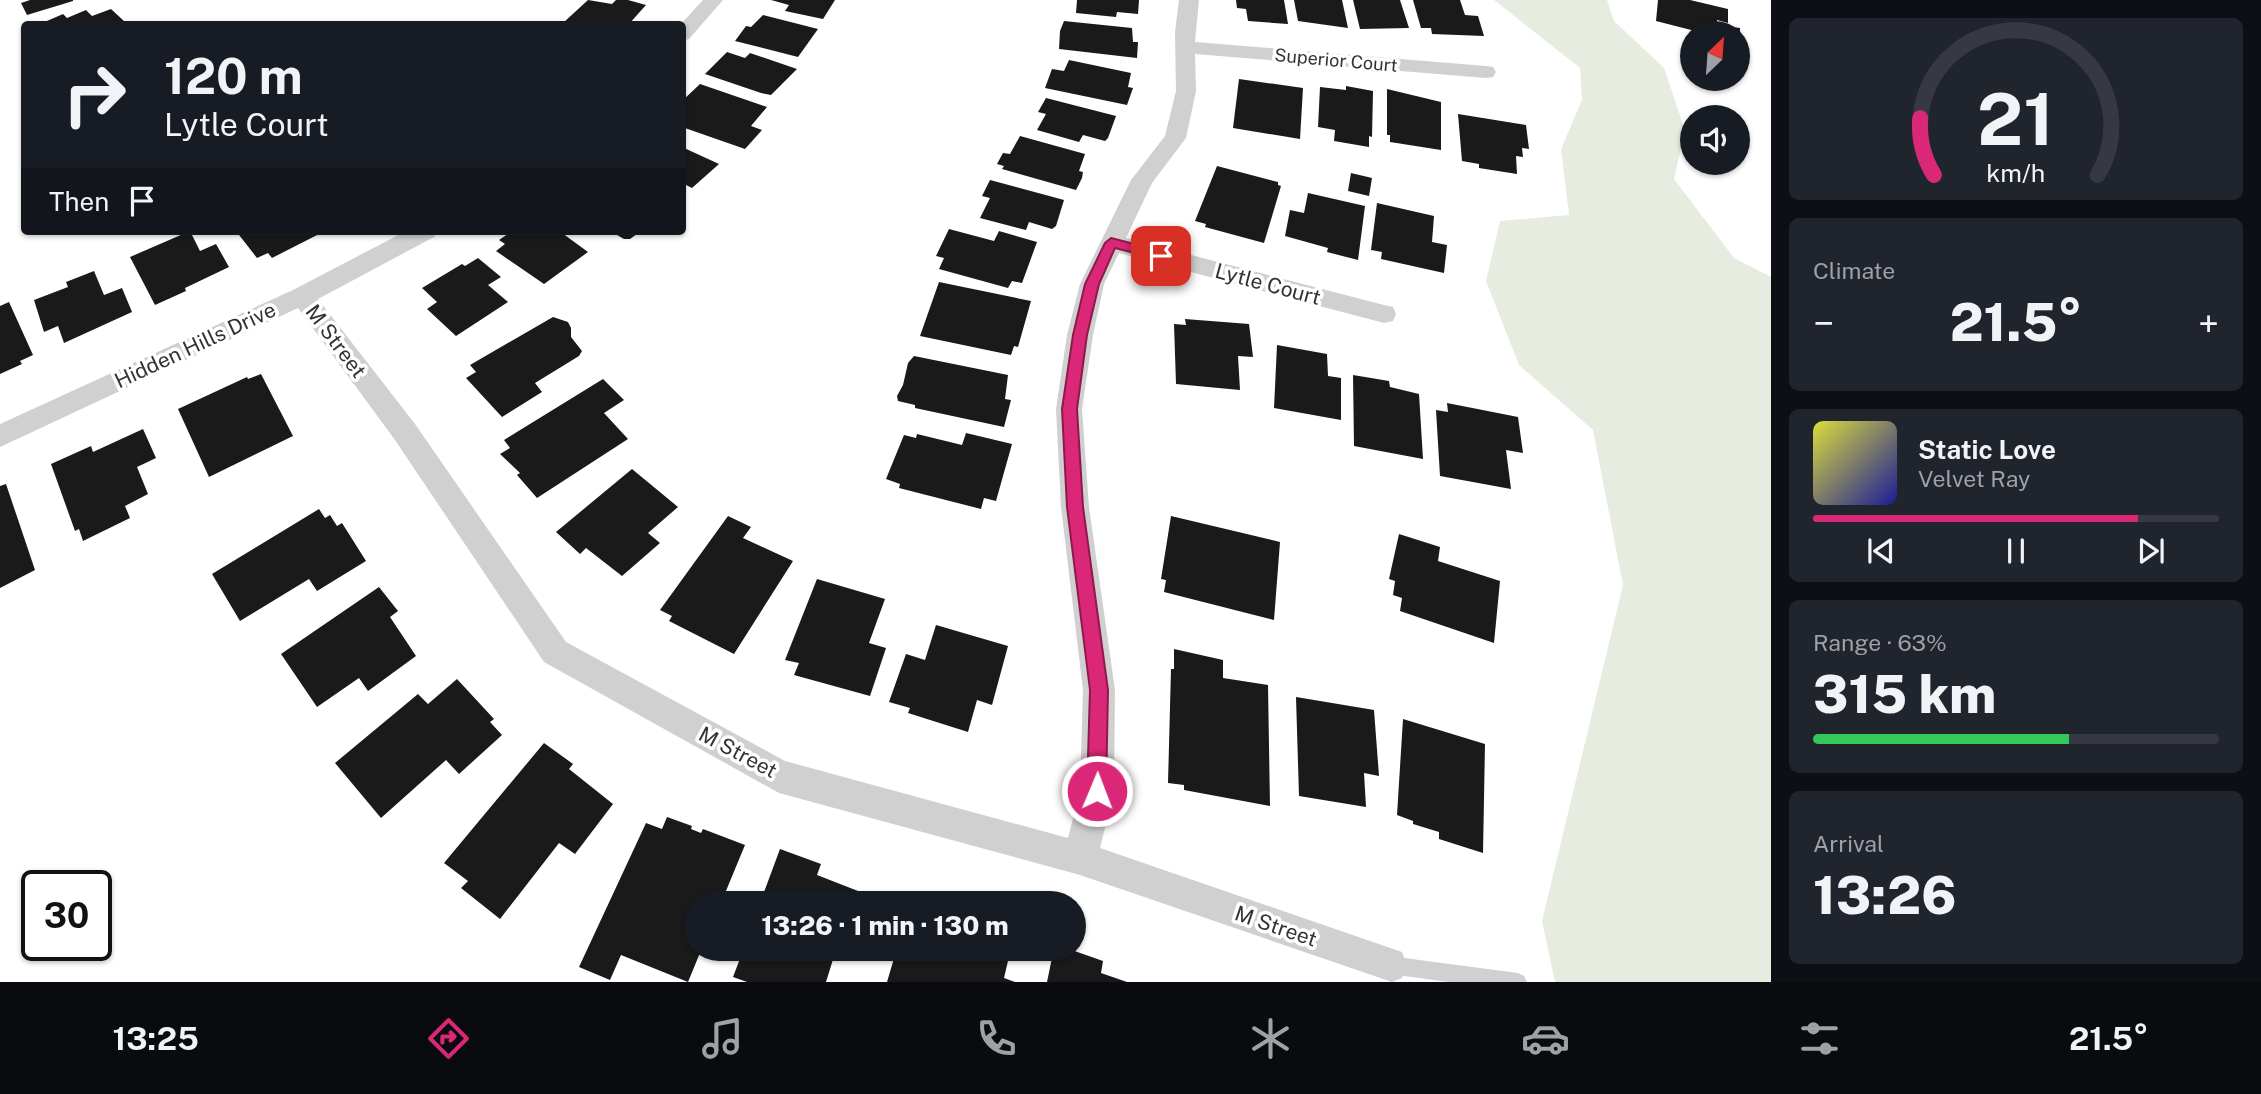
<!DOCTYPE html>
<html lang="en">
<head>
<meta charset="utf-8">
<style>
	body { margin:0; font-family:"Public Sans",sans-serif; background:#20242c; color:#f1f3f6; height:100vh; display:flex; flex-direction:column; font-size:26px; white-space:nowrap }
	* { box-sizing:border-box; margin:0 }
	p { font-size:23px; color:#9ea1a6 }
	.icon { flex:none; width:38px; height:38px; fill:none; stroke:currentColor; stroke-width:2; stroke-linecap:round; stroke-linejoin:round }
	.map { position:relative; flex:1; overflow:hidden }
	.side { display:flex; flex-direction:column; gap:18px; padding:18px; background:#0d0f14; width:490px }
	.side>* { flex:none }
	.top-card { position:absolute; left:21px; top:21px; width:665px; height:214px; border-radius:7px; box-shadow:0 2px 5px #0004; background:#171b24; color:#f1f3f6; overflow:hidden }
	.needle { width:46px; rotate:25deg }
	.buttons { position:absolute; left:1680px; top:21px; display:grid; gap:14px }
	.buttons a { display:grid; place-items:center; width:70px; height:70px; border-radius:50%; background:#171b24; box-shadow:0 2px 5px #0004; font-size:35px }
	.speed { position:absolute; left:21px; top:870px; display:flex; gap:14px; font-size:35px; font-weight:700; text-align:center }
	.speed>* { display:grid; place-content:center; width:91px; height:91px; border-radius:50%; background:#171b24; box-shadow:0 2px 5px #0004; line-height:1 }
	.speed .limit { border:4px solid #111; border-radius:10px; background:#fff; color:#111 }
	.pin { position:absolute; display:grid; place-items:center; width:60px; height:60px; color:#fff; margin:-30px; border-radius:14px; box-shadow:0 4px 10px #0006 }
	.me { position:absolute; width:77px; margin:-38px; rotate:1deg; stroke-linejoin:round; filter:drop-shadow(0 0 5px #0008) }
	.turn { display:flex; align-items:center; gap:24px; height:147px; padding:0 28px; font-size:32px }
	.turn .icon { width:91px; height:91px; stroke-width:2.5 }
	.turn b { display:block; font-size:49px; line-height:60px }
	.then { display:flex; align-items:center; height:66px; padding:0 28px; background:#0003; gap:14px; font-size:26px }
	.big { font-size:52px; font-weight:800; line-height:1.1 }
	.side .widget { flex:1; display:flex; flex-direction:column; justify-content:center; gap:10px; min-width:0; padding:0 24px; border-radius:10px; background:#20242c }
	.side .dial { align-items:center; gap:0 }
	.dial svg { height:182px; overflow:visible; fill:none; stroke:#363941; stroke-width:7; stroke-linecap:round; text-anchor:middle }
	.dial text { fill:#f1f3f6; stroke:none }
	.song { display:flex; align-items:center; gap:21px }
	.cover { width:84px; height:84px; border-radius:10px; background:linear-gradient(135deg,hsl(60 70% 55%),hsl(240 70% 35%)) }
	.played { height:7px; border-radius:4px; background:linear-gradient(90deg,#db2777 80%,#363941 80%) }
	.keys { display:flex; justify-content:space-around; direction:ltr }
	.heat { display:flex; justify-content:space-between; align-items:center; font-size:38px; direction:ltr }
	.charge { height:10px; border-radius:5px; background:linear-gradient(90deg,#34c759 63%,#363941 0) }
	.trip { position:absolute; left:684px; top:891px; width:402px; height:70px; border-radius:35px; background:#171b24; box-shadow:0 2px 5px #0004; font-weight:800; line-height:70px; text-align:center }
	.dock { display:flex; height:112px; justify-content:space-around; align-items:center; background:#090b0e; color:#9ea1a6 }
	.dock .icon { width:49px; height:49px }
	.dock .selected { color:#db2777 }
	.dock b { font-size:32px; color:#f1f3f6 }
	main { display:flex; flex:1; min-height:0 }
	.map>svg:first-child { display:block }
	.green { fill:#e6ecdf }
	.building { fill:#1a1a1a }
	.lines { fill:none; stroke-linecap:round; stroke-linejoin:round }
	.lane { fill:#d0d0d0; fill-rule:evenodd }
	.street { fill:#d0d0d0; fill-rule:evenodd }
	.route { fill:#db2777; stroke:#8e194d; stroke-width:2 }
	.labels { text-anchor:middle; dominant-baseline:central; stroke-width:7; stroke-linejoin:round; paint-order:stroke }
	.far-street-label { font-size:18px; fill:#333; stroke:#fff }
	.street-label { font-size:21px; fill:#333; stroke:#fff }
</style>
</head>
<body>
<main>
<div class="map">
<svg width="1771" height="982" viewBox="0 0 1771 982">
	<rect width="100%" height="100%" fill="#fff"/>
	<polygon class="green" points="1494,0 1607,0 1614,21 1664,68 1685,130 1674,179 1734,258 1771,277 1771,982 1555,982 1542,921 1623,585 1593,430 1519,365 1486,281 1500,221 1569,215 1561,149 1582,100 1580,68"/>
	<g class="building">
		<polygon points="30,0 73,0 73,1 27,15 21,3"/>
		<polygon points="588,0 612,4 616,0 628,0 646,5 629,24 563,23"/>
		<polygon points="771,0 835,0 823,19 785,11 789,5"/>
		<polygon points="1077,0 1139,0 1138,14 1117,12 1116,17 1076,13"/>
		<polygon points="1236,0 1284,0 1288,24 1248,21 1246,9 1237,8"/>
		<polygon points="1294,0 1342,0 1348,28 1298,21"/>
		<polygon points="1353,0 1400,0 1409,28 1360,29"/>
		<polygon points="1413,0 1460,0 1465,15 1478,16 1484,36 1432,34 1431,28 1421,28"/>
		<polygon points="1658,0 1690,0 1728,9 1728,23 1717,20 1717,25 1740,28 1740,33 1699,32 1656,21"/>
		<polygon points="111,9 124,21 115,24 40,24 63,14 67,18 86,10 92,16"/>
		<polygon points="763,15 818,29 798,57 735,41 746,26 751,27"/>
		<polygon points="1064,21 1132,28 1133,42 1138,42 1137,58 1059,49 1060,31"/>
		<polygon points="727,52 745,58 750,53 797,69 771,95 761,93 705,74"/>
		<polygon points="1069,60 1131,73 1128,87 1133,88 1127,105 1045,88 1052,69 1064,71"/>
		<polygon points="1239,79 1303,88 1300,139 1233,128"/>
		<polygon points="700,84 767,107 751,126 762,130 745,149 682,127 682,101"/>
		<polygon points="1346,86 1373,91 1372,137 1369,136 1369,147 1334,141 1335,130 1318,127 1320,87 1346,90"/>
		<polygon points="1387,89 1441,102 1441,150 1390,142 1390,135 1387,135"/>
		<polygon points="1046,98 1116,116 1108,138 1105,141 1083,135 1079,142 1037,130 1046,114 1038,112"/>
		<polygon points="1458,114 1526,125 1529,149 1522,148 1523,157 1516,156 1517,174 1479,168 1479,164 1462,161"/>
		<polygon points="1020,136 1085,154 1079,171 1083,172 1082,178 1076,190 1002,169 1004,166 997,164 1003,153 1010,154"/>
		<polygon points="682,147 719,164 692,188 682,183"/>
		<polygon points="1217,166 1278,182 1278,185 1281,186 1264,243 1205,227 1206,224 1195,221"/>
		<polygon points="1351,173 1372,178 1369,196 1348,191"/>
		<polygon points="990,180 1064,200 1056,226 1052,229 1029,222 1026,230 980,218 990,198 982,196"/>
		<polygon points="1308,193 1365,206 1358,260 1327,252 1328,248 1285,236 1290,210 1304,213"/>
		<polygon points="1377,203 1434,216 1432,242 1447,245 1444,273 1381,259 1382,252 1371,250"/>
		<polygon points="949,229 994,241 999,231 1037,242 1022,283 1012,281 1008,288 939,269 944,258 936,256"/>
		<polygon points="190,231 200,251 216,244 229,267 185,288 186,291 155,305 130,257"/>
		<polygon points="236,231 325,231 272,258 268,253 257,258"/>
		<polygon points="512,231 564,231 562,233 588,252 544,284 496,251 505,244 499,240"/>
		<polygon points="610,231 641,231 630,239 624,239"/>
		<polygon points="478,258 501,277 488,285 508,302 456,336 427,309 437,302 422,288 462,264 465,266"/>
		<polygon points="94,271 104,295 122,288 132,312 64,343 58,326 44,332 34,300 68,287 66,282"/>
		<polygon points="939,282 1031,301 1018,347 1014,346 1011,355 920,336"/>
		<polygon points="9,302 33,355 20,361 22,364 0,374 0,306"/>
		<polygon points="553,317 568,322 571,328 571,337 582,351 579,356 535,383 542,392 502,417 466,378 476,372 470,365"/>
		<polygon points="1185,319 1249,324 1253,357 1238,356 1240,390 1176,384 1174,324 1186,325"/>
		<polygon points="1277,345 1327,354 1328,376 1341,378 1341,420 1274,408"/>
		<polygon points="914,356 1008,375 1005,399 1011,400 1004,427 915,408 915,405 898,401 897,396 903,385 908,363"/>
		<polygon points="261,374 293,436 209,477 178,409 247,377 248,379"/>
		<polygon points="1353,375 1389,381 1390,387 1419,394 1423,459 1354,446"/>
		<polygon points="603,379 624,400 604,413 628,439 537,498 517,475 520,473 500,454 510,448 504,440"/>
		<polygon points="1447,403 1518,417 1523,453 1506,450 1511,489 1440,476 1436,410 1448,412"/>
		<polygon points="143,429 156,458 137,467 148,494 125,506 130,518 83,541 79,529 75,531 51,464 91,446 93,452"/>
		<polygon points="966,433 1012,444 996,501 984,498 981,509 899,488 900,484 886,479 904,435 916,438 917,434 962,445"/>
		<polygon points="632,469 678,507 648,533 660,543 622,576 586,548 580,554 556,532"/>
		<polygon points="6,484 35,570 0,588 0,486"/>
		<polygon points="319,509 325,518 330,515 337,526 342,523 366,561 317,591 309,579 240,621 212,574"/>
		<polygon points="728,516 751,527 743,538 793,561 734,654 669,621 672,616 660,610"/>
		<polygon points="1171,516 1280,542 1274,620 1164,592 1166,580 1161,579"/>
		<polygon points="1399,534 1440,547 1438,561 1500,581 1494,643 1400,611 1402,598 1393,595 1395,581 1389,579"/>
		<polygon points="817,579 885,599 869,643 886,648 870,696 794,675 799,663 785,660"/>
		<polygon points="379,587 398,611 390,617 416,656 368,691 359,678 317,707 281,654"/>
		<polygon points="936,625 1008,646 992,705 977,700 968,732 908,713 910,708 889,702 906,654 925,660"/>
		<polygon points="1174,649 1223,660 1223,678 1268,685 1270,806 1184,790 1184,785 1168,783 1171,669 1174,669"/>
		<polygon points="457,679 494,719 490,722 502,735 459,774 446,760 381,818 335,763 418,694 428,704"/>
		<polygon points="1296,697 1374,710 1379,776 1364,773 1366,807 1299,796"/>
		<polygon points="1403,719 1485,744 1483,853 1439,839 1439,832 1413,824 1413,821 1397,815"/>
		<polygon points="544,743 573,764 569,769 613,804 575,854 559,843 500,919 461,888 468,881 444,863"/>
		<polygon points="667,817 692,826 691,829 701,833 703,829 745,845 721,903 696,903 696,948 702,948 688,982 621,955 610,980 579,967 646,823 662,829"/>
		<polygon points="780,849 821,864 817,875 876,898 874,903 760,903"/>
		<polygon points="744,948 860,948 856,961 835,953 826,982 747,982 733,977"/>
		<polygon points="897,948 1011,948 1004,978 1015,982 887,982"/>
		<polygon points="1054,948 1066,948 1103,961 1101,973 1127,982 1047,982"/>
	</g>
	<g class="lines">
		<polygon class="lane" points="1389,956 1518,973 1524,976 1527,982 1449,982 1389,974 1383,971 1380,965 1383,959"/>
		<g class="street">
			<polygon points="703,0 723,0 689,39 682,41 681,24"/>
			<polygon points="1179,0 1199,0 1195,42 1486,66 1493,67 1496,72 1493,77 1486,78 1195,54 1196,91 1186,138 1152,183 1126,238 1384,305 1393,307 1396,314 1393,321 1384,323 1119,253 1104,284 1093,335 1082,409 1089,507 1115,690 1114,791 1100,848 1402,952 1407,965 1402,978 1392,982 1080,875 779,793 544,662 395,440 298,308 0,447 0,424 293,290 406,231 438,231 434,237 318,299 415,424 566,642 785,761 1068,838 1080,791 1083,690 1061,507 1056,409 1067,335 1080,284 1131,180 1165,136 1176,91 1175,32"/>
		</g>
	</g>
	<polygon class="route" points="1111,238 1166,252 1168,256 1161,260 1115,248 1099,284 1087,335 1077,409 1083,507 1108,690 1106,791 1104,798 1097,801 1090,798 1087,791 1090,690 1067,507 1062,409 1073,335 1085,284 1105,243"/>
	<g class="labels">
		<g class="far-street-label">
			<text transform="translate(1336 60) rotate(5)">Superior Court</text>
		</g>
		<g class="street-label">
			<text transform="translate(1268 284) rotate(15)">Lytle Court</text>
			<text transform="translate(336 341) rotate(53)">M Street</text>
			<text transform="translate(195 345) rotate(-25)">Hidden Hills Drive</text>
			<text transform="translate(738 752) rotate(28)">M Street</text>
			<text transform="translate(1276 926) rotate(19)">M Street</text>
		</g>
	</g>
</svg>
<div class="buttons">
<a><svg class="needle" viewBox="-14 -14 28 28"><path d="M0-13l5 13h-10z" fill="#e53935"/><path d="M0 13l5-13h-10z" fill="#9ea1a6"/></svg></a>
<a><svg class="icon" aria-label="sound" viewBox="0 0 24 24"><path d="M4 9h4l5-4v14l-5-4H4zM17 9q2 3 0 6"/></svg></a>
</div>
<div class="speed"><div class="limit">30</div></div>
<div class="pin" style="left:1161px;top:256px;background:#d93025"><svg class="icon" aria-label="arrive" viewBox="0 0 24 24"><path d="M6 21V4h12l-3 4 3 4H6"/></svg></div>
<svg class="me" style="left:1097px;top:791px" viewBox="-20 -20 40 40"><circle r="17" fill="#db2777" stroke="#fff" stroke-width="3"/><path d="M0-11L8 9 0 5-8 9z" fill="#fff"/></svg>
<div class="trip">13:26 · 1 min · 130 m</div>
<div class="top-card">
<div class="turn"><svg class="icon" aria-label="right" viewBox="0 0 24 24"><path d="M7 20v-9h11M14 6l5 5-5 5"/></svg><div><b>120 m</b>Lytle Court</div></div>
<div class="then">Then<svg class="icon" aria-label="arrive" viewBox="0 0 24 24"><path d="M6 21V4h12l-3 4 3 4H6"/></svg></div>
</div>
</div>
<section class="side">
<div class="widget dial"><svg viewBox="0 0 100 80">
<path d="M14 69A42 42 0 1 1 86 69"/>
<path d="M14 69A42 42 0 0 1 8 44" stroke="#db2777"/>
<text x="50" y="56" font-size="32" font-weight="700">21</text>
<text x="50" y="72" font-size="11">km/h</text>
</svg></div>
<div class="widget"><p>Climate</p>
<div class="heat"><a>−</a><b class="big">21.5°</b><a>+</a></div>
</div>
<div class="widget">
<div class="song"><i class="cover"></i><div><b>Static Love</b><p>Velvet Ray</p></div></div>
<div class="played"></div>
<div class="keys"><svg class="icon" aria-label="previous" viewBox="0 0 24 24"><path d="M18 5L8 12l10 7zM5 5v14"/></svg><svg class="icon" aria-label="pause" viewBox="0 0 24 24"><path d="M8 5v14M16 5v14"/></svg><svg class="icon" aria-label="next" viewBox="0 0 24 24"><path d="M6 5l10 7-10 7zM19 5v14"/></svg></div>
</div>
<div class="widget"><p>Range · 63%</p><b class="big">315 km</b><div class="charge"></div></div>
<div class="widget"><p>Arrival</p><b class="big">13:26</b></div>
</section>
</main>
<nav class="dock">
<b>13:25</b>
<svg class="icon selected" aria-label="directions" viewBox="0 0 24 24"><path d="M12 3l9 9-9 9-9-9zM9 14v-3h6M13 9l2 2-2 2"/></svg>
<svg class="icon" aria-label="music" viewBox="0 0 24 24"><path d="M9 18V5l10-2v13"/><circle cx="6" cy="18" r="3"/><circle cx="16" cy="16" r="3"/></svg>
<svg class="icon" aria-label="phone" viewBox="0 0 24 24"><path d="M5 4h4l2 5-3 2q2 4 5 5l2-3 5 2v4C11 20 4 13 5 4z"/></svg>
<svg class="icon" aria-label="climate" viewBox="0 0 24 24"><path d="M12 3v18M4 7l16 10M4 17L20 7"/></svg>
<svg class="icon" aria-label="car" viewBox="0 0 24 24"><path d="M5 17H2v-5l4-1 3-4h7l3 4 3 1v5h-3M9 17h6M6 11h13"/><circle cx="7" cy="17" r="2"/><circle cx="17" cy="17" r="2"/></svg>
<svg class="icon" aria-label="filters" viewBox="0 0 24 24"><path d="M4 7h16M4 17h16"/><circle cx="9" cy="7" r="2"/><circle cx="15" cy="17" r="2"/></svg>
<b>21.5°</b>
</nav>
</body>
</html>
